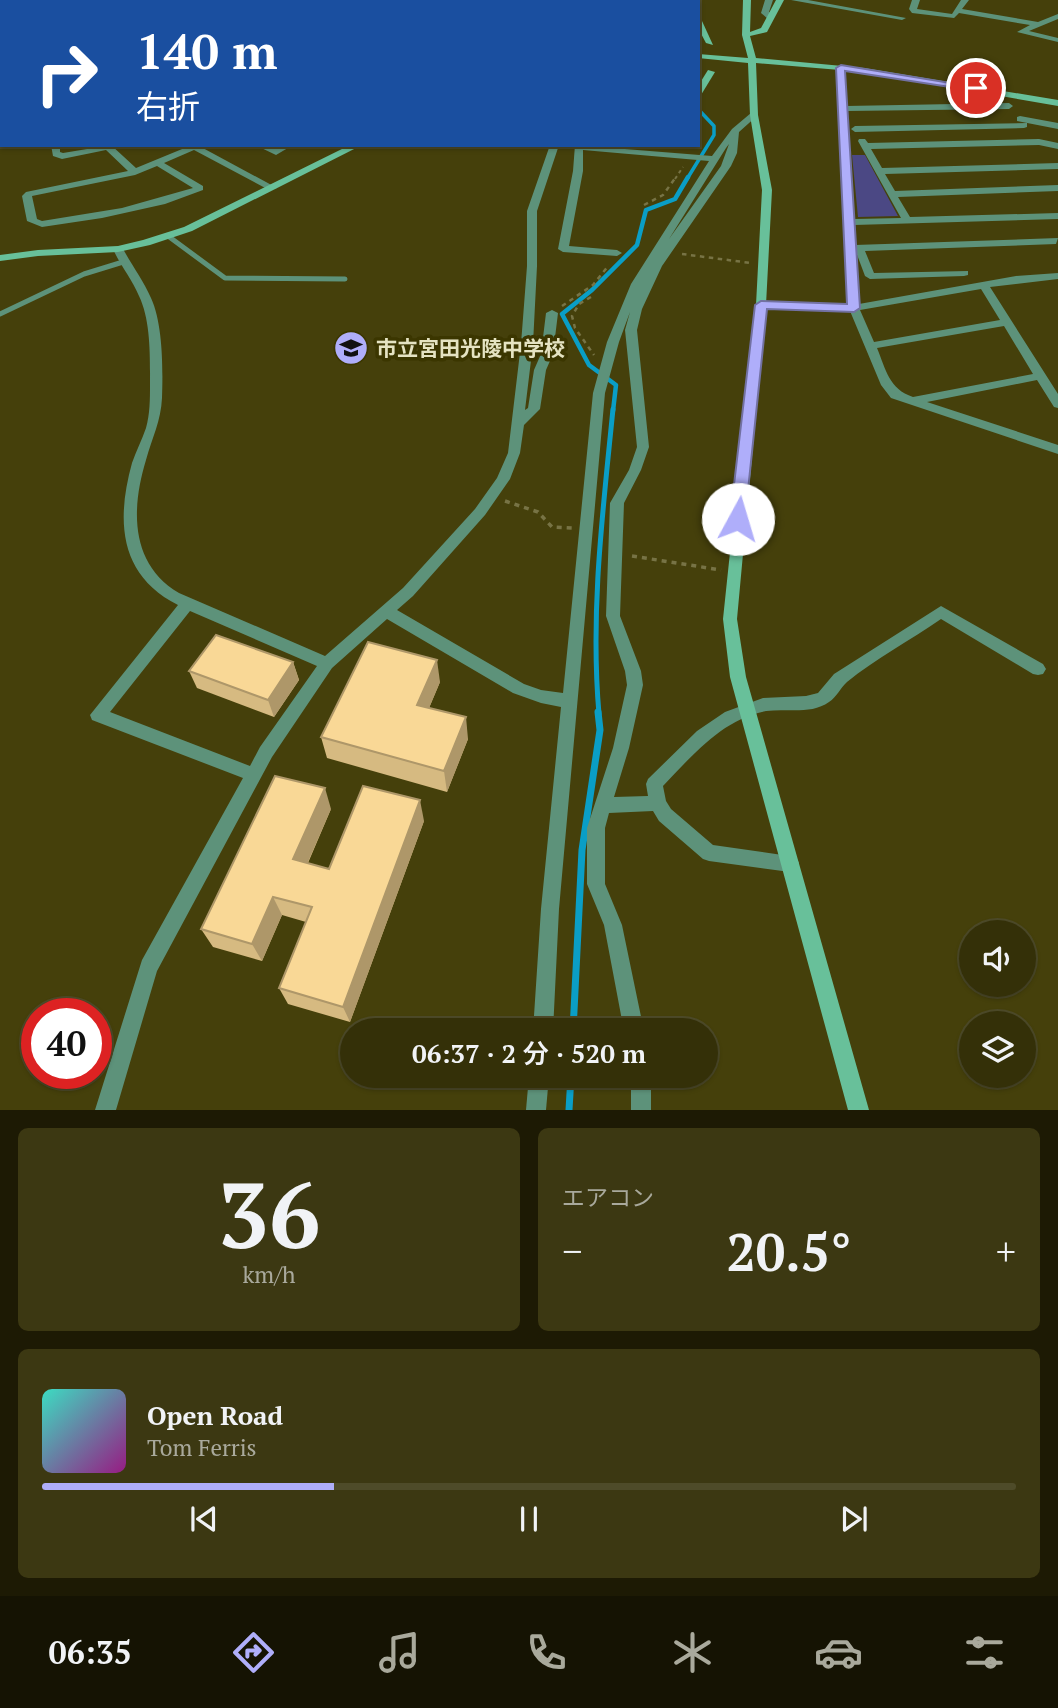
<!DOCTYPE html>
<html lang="ja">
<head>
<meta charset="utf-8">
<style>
	body { margin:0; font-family:"PT Serif","Noto Sans JP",serif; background:#3c3812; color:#f1f3f6; height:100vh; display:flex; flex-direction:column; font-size:26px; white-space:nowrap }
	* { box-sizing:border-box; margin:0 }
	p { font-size:23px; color:#a9a99c }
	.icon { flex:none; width:38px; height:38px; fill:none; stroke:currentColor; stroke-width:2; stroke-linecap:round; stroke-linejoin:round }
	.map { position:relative; height:1110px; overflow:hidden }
	.panel { display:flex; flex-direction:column; gap:18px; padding:18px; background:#1d1a04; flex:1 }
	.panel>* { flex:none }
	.top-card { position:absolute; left:0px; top:0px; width:700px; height:147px; box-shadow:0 2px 5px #0004,0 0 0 2px #4e4b29; background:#1a4fa0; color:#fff; overflow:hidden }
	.buttons { position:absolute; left:959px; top:920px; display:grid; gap:14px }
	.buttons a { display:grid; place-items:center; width:77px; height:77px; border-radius:50%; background:#343008; box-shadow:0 2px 5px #0004,0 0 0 2px #4e4b29; font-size:35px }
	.speed { position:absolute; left:21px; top:998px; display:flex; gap:14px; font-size:35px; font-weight:700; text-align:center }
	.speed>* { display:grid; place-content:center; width:91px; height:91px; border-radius:50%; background:#343008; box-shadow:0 2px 5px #0004,0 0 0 2px #4e4b29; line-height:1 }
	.speed .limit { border:10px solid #d22; background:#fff; color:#111 }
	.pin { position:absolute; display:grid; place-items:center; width:60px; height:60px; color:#fff; margin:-30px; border:4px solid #fff; border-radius:50%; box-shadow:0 2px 7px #0007 }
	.me { position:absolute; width:77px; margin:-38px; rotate:6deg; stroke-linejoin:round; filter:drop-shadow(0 0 5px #0008) }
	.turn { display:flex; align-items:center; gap:24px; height:147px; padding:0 21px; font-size:32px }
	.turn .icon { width:91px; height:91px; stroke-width:2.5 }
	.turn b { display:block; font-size:49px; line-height:60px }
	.big { font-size:52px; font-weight:600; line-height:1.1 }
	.panel .tile { flex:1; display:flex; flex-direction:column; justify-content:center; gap:10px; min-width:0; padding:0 24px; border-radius:10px; background:#3c3812 }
	.panel .dial { align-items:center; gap:0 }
	.dial b { font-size:91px; line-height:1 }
	.song { display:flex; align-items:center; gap:21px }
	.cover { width:84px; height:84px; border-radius:10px; background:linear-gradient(135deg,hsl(170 70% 55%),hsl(310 70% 35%)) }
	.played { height:7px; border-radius:4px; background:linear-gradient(90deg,#afaefa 30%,#4e4b29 30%) }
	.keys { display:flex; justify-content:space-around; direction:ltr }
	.heat { display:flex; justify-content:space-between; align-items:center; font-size:38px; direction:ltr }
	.panel .tiles { flex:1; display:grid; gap:18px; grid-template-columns:1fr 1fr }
	.tile:last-child { grid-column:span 2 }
	.trip { position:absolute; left:340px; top:1018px; width:378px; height:70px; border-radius:35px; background:#343008; box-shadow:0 2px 5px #0004,0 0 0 2px #4e4b29; font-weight:600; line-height:70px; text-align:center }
	.menu { display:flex; height:112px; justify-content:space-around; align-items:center; background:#151303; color:#a9a99c }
	.menu .icon { width:49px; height:49px }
	.menu .active { color:#afaefa }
	.menu b { font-size:32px; color:#f1f3f6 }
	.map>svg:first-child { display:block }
	.green { fill:#4b4884 }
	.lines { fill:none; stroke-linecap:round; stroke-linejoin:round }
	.stream-far3 { stroke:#0a9ec6; stroke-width:3.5 }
	.stream-far2 { stroke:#0a9ec6; stroke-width:4.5 }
	.stream-far1 { stroke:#0a9ec6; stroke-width:5 }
	.stream { stroke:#0a9ec6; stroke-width:7 }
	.path-far2 { stroke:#777345; stroke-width:2; stroke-dasharray:3.5 3.5; stroke-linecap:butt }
	.path-far1 { stroke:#777345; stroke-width:2.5; stroke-dasharray:4.5 4.5; stroke-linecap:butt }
	.path { stroke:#777345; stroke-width:3.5; stroke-dasharray:5 5; stroke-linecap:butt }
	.lane { stroke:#5d927a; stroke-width:5 }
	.street { fill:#5d927a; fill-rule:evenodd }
	.secondary { fill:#68c09a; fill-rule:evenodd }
	.wall { fill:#d6ba81 }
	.shaded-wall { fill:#ae9769 }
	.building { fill:#f9d896; stroke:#ae9769; stroke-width:2 }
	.route { fill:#afaefa; stroke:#7271a2; stroke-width:2 }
	.labels { text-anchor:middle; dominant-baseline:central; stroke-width:7; stroke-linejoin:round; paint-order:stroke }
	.poi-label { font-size:21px; font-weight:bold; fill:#e5e3c2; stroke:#3b3600; text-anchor:start }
</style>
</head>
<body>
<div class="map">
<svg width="1058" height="1110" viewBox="0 0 1058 1110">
	<rect width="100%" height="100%" fill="#45400b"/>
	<polygon class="green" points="852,155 865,155 898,216 858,217"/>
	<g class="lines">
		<g class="stream-far3">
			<polyline points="698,45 698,52"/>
			<polyline points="687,179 714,135 714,126 698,109"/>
		</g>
		<polyline class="stream-far2" points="613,411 616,385 589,365 562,314 592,290 637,245 646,210 675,199 688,177"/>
		<path class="stream-far1" d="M599,714C590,612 603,510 613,409"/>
		<g class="stream">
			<polyline points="573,1031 582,850 600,730 598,712"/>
			<polyline points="569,1110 571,1076"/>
		</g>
		<g class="path-far2">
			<polyline points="436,0 440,0"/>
			<polyline points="675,179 683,167"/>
		</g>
		<g class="path-far1">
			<polyline points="644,205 663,195 676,177"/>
			<polyline points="682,254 751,263"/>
			<polyline points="591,297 579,304 572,316 575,328 594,355"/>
			<polyline points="562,306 593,285 609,265"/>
		</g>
		<g class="path">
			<polyline points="505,501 538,512 552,527 573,528"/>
			<polyline points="632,556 721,570"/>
		</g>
		<g class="lane">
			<polyline points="168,236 225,278 345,279"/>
			<polyline points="0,314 84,274 123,262"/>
		</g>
		<g class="street">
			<polygon points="50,0 62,0 48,2"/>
			<polygon points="147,0 155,0 146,2"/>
			<polygon points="765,0 773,0 769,12 774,15 774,19 768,19 761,13"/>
			<polygon points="791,0 808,0 906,18 902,20"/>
			<polygon points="912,0 920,0 917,9 952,14 961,0 969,0 962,9 1038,22 1058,14 1058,19 1029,31 1058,38 1058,42 1017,32 1030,25 959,13 954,18 912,13 909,9"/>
			<polygon points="0,13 2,13 0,18"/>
			<path d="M837,66L844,68L846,106L1009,103L1013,106L1009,109L847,111L854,219L901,218L858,141L859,139H865L868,143L1039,139L1058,143V149L1039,145L871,149L882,168L1058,163V169L885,174L895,191L1058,185V191L898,197L910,217L1058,213V219L854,225L855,245L1058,238L1056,244L865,251L874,273L968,271V275L964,276L870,279L865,276L856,252L859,304L1016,276L1058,273V279L990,287L1058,394V408L1054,407L1037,380L927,402L1058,445V454L891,398L881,385L850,311L761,308L756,305L761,302L848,305ZM981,289L1000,320L874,342L860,310ZM1004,326L1033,374L913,397C889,389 886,370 877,348Z"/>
			<rect x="0" y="67" width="2" height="10"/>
			<path d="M751,113L758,115L739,132L737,153L731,166L662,266L642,309L637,330L649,447L641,470L624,503L620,616L641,671L643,685L629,748L614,797L648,796L646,784L648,779L697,731L725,712L763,698L806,696L818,693L834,674L941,606L1043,664L1046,669L1043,674L1038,675L1033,674L941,619C911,640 875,659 847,682C840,688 837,697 829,702C811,715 787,708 766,711C722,719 692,756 663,786L666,801L671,809L713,845L796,857L799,863L796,869L790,872L709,861L703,859L659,821L653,811L609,813L605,828V884L622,925L644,1031H624L604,925L587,884V828L613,748L627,685L625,671L606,616L610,503L629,470L637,447L625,330L630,312L619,342L605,393L559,909L553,1031H533L541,909L561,707L541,703L513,693L387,619L332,668L272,757L157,971L116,1110H95L142,960L243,778L92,720L90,715L178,605C119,575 116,521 132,463C136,451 142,440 146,428C150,414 150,399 150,385C150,357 151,321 139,296C132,279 120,265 113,249L122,247C131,264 143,280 151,298C163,324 163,369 162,398C161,421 152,438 146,460C131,509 130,564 179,593L325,656L403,588L475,509L497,478L508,453L521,344L527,266V211L550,145H559L537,211V266L533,344L525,410L528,408L534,370L541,354L546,313L552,310L558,313L553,354L546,370L540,409L524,425L520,453L510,479L485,515L413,596L397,610L524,684L541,690L563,693L593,393L607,342L631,284L709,161L583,150V171L569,246L617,250L622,253L617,256L563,252L558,249L573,171L575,145L712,156L732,129ZM729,144L721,166L669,239L726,148ZM190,611L317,666L260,747L250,766L110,712Z"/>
			<polygon points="1020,116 1058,123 1058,129 1017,121 1017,117"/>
			<polygon points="1027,123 1027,127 1024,128 855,132 851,129 855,126"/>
			<path d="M51,145H60V152L63,153L111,145L136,168L187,147L186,145H203L201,147L277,188L269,190L194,150L164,163L203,186V190L165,204L102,218L42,227L27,221L22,196L26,192L128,171L106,150L62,159L53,156ZM157,166L193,188L122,208L42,221L37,219L32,196L135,175Z"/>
			<polygon points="255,145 267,145 276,149 282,145 293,145 276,155"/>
			<polygon points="529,1076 549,1076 546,1110 526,1110"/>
			<rect x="631" y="1076" width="20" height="34"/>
		</g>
		<g class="secondary">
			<polygon points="210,0 230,2 212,2"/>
			<polygon points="553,0 562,0 552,2"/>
			<polygon points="683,0 691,0 691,2 684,2"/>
			<polygon points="743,0 751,0 750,32 761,28 776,0 784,0 767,32 750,36 756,58 864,68 1058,100 1058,106 864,72 756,63 758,115 772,190 766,305 737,619 746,677 869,1110 848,1110 730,677 723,619 756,305 762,190 750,115 748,63 698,58 698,54 748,58 742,35"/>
			<polygon points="698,19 702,21 713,45 706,43 698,28"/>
			<polygon points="708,70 715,72 701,95 698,95 698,86"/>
			<polygon points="350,145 362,145 192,231 150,245 118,252 38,256 0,261 0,255 38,250 118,246 143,240 184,227"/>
		</g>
	</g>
	<g class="wall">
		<polygon points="293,662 299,680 274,717 197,688 189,671"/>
		<polygon points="440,682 429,708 468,739 447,792 327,758 321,737"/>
		<polygon points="331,809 308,863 329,869 424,821 350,1022 288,1004 279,988 306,922 282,915 262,961 213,947 201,929"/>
	</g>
	<g class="shaded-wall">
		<polygon points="437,660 440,682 421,727 417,705"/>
		<polygon points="293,662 299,680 274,717 268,700"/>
		<polygon points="466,717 468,739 447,792 444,771"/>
		<polygon points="325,788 331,809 301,878 293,859"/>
		<polygon points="420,800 424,821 350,1022 343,1007"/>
		<polygon points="273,897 282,915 262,961 252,944"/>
	</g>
	<g class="building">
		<polygon points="216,635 293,662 268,700 189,671"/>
		<polygon points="368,642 437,660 417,705 466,717 444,771 321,737"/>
		<polygon points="275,776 325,788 293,859 329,869 363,786 420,800 343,1007 279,988 312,907 273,897 252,944 201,929"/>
	</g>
	<polygon class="route" points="841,65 981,88 976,91 845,71 860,308 854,312 767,309 745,519 738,524 730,519 755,305 761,301 847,304 836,68"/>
	<defs>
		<g id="school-disc" transform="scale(1.75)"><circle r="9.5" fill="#afaefa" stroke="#3b3600"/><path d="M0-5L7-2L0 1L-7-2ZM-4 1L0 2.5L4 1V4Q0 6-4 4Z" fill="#111"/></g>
	</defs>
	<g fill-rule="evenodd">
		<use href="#school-disc" x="351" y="348"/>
	</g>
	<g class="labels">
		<g class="poi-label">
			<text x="376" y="348">市立宮田光陵中学校</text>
		</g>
	</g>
</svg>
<div class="buttons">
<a><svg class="icon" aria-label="sound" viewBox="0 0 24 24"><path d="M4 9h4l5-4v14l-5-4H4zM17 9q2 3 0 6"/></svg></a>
<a><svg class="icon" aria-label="layers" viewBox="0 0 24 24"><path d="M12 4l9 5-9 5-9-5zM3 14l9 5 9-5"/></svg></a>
</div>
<div class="speed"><div class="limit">40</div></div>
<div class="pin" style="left:976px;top:88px;background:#d93025"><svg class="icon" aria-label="arrive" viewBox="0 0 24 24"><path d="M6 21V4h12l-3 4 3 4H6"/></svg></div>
<svg class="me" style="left:738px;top:519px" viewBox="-20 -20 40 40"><circle r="19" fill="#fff"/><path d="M0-13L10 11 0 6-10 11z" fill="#afaefa"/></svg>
<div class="trip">06:37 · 2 分 · 520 m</div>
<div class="top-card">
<div class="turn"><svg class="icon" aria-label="right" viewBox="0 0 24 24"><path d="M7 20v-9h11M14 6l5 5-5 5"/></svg><div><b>140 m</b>右折</div></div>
</div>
</div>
<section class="panel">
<div class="tiles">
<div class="tile dial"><b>36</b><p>km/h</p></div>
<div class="tile"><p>エアコン</p>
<div class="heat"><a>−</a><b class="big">20.5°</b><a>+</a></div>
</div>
<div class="tile">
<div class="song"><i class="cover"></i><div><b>Open Road</b><p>Tom Ferris</p></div></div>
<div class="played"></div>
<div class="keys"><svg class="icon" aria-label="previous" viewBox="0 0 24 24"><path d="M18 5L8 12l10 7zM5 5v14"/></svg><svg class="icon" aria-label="pause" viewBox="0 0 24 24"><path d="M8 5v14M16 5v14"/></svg><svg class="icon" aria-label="next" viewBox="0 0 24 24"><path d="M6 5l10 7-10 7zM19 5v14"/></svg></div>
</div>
</div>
</section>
<nav class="menu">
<b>06:35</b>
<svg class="icon active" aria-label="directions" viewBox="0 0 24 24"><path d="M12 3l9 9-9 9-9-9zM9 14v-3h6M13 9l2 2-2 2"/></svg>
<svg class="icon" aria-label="music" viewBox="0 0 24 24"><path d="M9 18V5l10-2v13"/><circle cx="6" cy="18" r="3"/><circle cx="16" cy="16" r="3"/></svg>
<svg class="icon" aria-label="phone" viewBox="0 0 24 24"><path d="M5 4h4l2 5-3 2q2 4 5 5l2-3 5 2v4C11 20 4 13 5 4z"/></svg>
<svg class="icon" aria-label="climate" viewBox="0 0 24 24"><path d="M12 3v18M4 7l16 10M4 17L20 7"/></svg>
<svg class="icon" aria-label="car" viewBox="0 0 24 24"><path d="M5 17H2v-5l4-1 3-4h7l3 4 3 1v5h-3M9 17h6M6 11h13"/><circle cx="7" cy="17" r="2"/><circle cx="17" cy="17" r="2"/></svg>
<svg class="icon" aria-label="filters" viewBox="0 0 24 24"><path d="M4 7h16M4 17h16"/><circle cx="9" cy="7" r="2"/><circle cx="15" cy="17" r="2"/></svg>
</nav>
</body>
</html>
